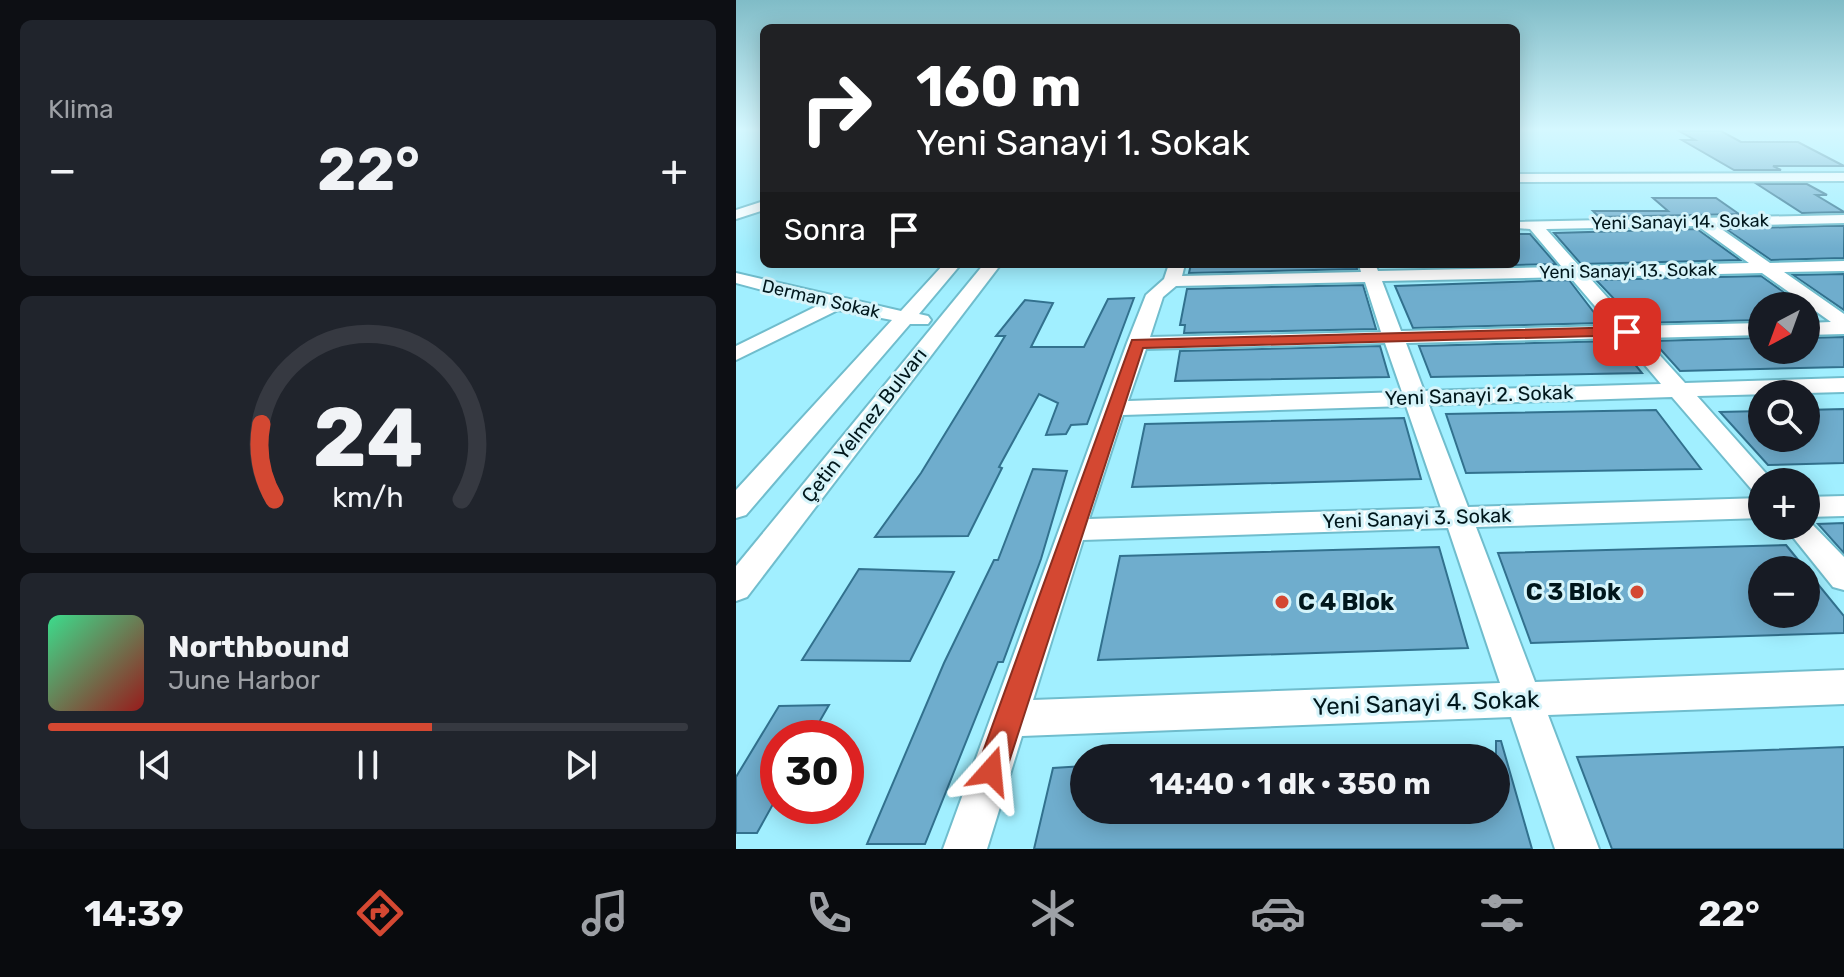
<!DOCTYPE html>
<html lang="tr">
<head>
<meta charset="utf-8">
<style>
	body { margin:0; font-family:Rubik,sans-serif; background:#20242c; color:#f1f3f6; height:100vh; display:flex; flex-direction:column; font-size:30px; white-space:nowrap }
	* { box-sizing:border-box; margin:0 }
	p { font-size:26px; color:#9ea1a6 }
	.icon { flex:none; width:44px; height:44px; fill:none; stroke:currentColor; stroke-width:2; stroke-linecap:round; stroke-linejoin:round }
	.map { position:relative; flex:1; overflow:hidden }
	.panel { display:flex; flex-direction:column; gap:20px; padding:20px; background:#0d0f14; width:736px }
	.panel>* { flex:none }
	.banner { position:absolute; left:24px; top:24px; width:760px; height:244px; border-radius:12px; box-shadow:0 4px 20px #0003; background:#202124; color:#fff; overflow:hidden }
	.needle { width:52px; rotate:221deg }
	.fabs { position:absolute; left:1012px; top:292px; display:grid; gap:16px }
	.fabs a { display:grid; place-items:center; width:72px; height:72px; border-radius:50%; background:#171b24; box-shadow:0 4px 20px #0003; font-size:40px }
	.speed { position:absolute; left:24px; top:720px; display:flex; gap:16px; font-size:40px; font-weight:700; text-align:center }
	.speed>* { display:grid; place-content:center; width:104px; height:104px; border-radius:50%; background:#171b24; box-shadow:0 4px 20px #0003; line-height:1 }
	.speed .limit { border:12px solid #d22; background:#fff; color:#111 }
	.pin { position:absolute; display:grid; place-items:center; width:68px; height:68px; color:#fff; margin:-34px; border-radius:16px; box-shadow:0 4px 12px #0006 }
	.me { position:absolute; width:88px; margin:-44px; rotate:18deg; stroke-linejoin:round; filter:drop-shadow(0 0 6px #0008) }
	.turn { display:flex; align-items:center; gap:28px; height:168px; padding:0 24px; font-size:36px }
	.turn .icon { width:104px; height:104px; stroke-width:2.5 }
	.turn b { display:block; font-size:56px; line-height:68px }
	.then { display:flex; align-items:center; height:76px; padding:0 24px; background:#0003; gap:16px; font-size:30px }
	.big { font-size:60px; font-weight:700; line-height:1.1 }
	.panel .widget { flex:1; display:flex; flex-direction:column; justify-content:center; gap:12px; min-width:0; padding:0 28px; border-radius:12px; background:#20242c }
	.panel .dial { align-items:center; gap:0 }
	.dial svg { height:208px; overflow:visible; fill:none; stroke:#363941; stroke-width:7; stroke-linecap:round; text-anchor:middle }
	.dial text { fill:#f1f3f6; stroke:none }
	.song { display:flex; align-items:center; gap:24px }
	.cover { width:96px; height:96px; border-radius:12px; background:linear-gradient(135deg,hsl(150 70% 55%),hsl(0 70% 35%)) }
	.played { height:8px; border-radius:4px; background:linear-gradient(90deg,#d44832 60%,#363941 60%) }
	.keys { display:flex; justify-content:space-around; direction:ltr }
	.heat { display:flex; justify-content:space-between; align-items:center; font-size:44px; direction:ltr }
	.trip { position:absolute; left:334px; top:744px; width:440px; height:80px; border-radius:40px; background:#171b24; box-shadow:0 4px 20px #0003; font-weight:700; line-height:80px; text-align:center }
	.menu { display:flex; height:128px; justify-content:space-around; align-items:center; background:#090b0e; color:#9ea1a6 }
	.menu .icon { width:56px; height:56px }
	.menu .on { color:#d44832 }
	.menu b { font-size:36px; color:#f1f3f6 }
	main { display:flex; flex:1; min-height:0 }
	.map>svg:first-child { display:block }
	.building { fill:#6fadcd; stroke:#32718e; stroke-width:2; fill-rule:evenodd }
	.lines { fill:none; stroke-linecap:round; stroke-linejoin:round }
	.minor-casing { stroke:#70bdcd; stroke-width:4 }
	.minor { fill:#fff; fill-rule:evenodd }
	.route { fill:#d44832; stroke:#8a2f20; stroke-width:2 }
	.poi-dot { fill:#d44832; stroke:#d6f4fa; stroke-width:3 }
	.labels { text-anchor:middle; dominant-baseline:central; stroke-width:6; stroke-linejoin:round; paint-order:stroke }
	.far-street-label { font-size:18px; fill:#01171c; stroke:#d6f4fa }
	.street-label { font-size:20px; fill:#01171c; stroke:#d6f4fa }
	.near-poi-label { font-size:24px; font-weight:bold; fill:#01171c; stroke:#d6f4fa; text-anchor:end }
	.near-street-label { font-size:24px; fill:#01171c; stroke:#d6f4fa }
</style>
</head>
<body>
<main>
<section class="panel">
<div class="widget"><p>Klima</p>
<div class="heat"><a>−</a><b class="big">22°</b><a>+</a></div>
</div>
<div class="widget dial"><svg viewBox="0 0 100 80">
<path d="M14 69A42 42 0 1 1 86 69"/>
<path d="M14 69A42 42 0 0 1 9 40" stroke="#d44832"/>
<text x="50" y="56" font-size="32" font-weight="700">24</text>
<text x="50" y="72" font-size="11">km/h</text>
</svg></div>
<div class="widget">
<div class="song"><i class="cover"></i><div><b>Northbound</b><p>June Harbor</p></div></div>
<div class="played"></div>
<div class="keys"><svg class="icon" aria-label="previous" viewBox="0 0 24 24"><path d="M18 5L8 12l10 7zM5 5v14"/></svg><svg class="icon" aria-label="pause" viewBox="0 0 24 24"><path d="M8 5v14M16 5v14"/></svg><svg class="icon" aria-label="next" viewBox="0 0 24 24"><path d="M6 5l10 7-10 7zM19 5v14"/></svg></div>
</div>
</section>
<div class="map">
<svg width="1108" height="849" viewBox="0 0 1108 849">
	<rect width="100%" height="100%" fill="#a1efff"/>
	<g class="building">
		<polygon points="943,131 985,131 1005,142 1062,142 1108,166 1037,166 1045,170 998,170 946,140 959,140"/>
		<polygon points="1021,184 1071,184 1091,195 1080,195 1108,212 1066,213"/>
		<polygon points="917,198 980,198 1003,214 863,217 857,211 932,211"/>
		<polygon points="1088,226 1108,226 1108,258 1035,260 990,229"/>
		<polygon points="961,229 1004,260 845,264 818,233"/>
		<polygon points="780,234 794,234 820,264 780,265"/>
		<polygon points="455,264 620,264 621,269 453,273"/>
		<polygon points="1108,274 1108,310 1057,275"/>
		<polygon points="1025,276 1067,306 1026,306 1026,320 901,323 860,280"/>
		<polygon points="833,280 866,323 677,328 659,286"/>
		<polygon points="627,285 640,329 448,333 449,325 444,325 451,289"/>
		<polygon points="398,298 351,424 335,425 330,434 310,435 322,403 303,394 263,467 266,468 232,536 139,537 185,473 269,336 260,336 289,300 317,303 295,347 348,347 372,299"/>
		<polygon points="1108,337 1108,367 944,371 917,341 1026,338 1026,350 1070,350 1070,338"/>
		<polygon points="880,341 906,373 695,377 683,346"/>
		<polygon points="644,346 653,377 439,381 444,351"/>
		<polygon points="1108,409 1108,463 1032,465 984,412 1026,411 1026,438 1070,438 1070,410"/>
		<polygon points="920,410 965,469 730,473 710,414"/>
		<polygon points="668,418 685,479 396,487 409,424"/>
		<polygon points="297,469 331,471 305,559 267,662 262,662 189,844 131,844 208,663 258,560 262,560"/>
		<polygon points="1108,523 1108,553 1082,524"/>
		<path d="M1050,545L1108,616V633L795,643L762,553ZM1026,570H1070V614H1026Z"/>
		<polygon points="703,547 732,648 362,660 384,556"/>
		<polygon points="123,569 218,572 174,661 66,660"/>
		<polygon points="93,705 74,738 42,738 42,795 21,833 0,833 0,777 43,706"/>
		<polygon points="760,741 765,741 796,849 298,849 317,768 348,766 348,810 760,810"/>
		<polygon points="1108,747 1108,849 876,849 841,757"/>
	</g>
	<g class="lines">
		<g class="minor-casing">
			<g id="minor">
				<polygon points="1108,173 1108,181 780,182 780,174"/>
				<polygon points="28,201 28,210 0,219 0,210"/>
				<path d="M1108,215V223L981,226L1034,263L1108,261V271L1048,272L1108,314V334L1070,335V323L1095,322L1026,273L853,277L897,326L1026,323V335L908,338L949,383L1108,378V392L961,396L1035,479L1038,482H1026V494L1017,491L936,397L693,405L732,507L1026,498V518L740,527L799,682L1108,670V704L812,715L863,849H819L775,717L286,736L251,849H207L391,343L410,295L428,279L433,264H449L446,276L625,272L623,264H639L642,271L826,267L794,229L781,228V222ZM962,226L1013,263L844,267L810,229ZM834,277L876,326L665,331L646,281ZM629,282L645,332L414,337L427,297L440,286ZM886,338L925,384L688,391L670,343ZM649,343L666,392L392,401L410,349ZM670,406L705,508L353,519L387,415ZM712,528L764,683L297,700L347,540Z"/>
				<polygon points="208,264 225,264 183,314 192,316 195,320 192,324 174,324 10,515 0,518 0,490 156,320 102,310 0,360 0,346 83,305 0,283 0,273 165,311"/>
				<polygon points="248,264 265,264 11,597 0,601 0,566"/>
				<polygon points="1108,496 1108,516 1070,517 1070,497"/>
				<polygon points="1070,518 1108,557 1108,590 1097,587 1048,526 1070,526"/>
			</g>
		</g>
		<use href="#minor" class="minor"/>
	</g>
	<linearGradient id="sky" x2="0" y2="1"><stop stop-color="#80bcc7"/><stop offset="0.52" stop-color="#d5f8ff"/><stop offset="1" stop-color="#d5f8ff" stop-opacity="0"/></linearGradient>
	<rect width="1108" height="249" fill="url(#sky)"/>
	<polygon class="route" points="891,327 899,332 897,335 407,348 270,771 266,782 255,786 245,782 240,771 396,340"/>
	<g class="poi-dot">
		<circle cx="901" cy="592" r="8"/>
		<circle cx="546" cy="602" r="8"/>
	</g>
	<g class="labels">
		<g class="far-street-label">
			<text transform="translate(944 222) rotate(-1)">Yeni Sanayi 14. Sokak</text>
			<text transform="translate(892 271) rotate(-1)">Yeni Sanayi 13. Sokak</text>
			<text transform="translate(85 299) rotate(13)">Derman Sokak</text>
		</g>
		<g class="street-label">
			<text transform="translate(743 395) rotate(-2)">Yeni Sanayi 2. Sokak</text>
			<text transform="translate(128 425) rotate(-52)">Çetin Yelmez Bulvarı</text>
			<text transform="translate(681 518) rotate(-2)">Yeni Sanayi 3. Sokak</text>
		</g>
		<g class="near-poi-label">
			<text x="885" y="592">C 3 Blok</text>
			<text x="562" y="602" text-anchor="start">C 4 Blok</text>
		</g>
		<g class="near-street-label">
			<text transform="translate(690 703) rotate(-2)">Yeni Sanayi 4. Sokak</text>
		</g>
	</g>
</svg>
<div class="fabs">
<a><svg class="needle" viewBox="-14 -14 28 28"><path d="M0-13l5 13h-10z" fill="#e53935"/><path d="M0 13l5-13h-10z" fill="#9ea1a6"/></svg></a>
<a><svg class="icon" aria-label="search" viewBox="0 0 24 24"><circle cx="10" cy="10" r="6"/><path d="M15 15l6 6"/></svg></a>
<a>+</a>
<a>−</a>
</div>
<div class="speed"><div class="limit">30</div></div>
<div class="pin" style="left:891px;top:332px;background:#d93025"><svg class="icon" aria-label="arrive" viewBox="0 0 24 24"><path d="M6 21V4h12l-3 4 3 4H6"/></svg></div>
<svg class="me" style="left:255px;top:771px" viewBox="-20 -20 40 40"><path d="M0-17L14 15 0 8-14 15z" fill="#d44832" stroke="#fff" stroke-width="4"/></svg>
<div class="trip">14:40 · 1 dk · 350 m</div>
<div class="banner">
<div class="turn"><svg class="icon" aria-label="right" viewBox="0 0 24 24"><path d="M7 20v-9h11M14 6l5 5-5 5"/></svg><div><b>160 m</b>Yeni Sanayi 1. Sokak</div></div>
<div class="then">Sonra<svg class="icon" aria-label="arrive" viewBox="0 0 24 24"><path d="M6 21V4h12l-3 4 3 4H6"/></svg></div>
</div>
</div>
</main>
<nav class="menu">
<b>14:39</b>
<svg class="icon on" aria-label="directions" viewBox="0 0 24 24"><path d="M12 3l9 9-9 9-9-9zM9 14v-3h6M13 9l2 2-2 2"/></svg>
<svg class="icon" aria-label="music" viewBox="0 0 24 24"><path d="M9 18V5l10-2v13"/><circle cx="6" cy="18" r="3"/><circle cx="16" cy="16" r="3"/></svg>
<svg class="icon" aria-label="phone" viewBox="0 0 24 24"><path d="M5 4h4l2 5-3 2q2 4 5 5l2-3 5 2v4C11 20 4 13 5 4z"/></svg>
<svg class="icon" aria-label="climate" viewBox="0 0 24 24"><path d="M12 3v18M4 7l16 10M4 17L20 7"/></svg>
<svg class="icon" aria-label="car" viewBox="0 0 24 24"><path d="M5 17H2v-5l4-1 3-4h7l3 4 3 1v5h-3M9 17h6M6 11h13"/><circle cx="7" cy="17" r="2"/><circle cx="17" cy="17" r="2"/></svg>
<svg class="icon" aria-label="filters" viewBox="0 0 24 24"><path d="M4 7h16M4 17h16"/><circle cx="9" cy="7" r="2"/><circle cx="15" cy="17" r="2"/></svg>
<b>22°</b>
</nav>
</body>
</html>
